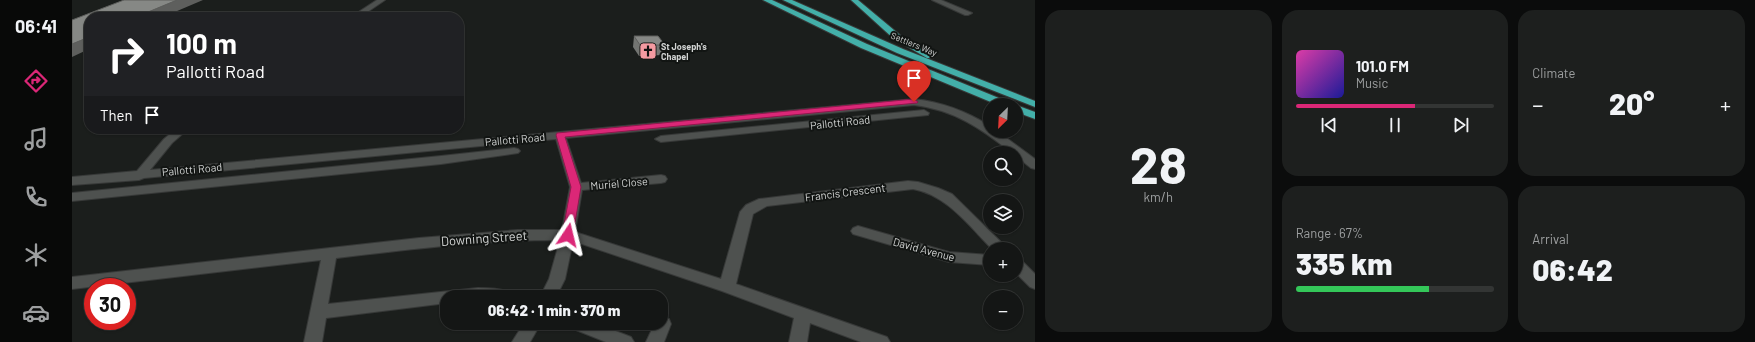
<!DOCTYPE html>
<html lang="en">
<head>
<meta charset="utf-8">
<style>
	body { margin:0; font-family:Barlow,sans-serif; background:#1d1f1e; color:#f1f3f6; height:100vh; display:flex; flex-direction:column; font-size:15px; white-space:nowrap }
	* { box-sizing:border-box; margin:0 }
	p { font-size:13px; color:#9d9fa0 }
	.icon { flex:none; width:22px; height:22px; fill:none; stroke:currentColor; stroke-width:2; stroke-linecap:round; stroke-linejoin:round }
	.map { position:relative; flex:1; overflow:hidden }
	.sheet { display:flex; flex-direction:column; gap:10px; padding:10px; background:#0b0c0c; width:720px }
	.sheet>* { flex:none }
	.hud { position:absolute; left:12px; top:12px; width:380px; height:122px; border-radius:16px; box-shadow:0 1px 3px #0004,0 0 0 1px #333534; background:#202124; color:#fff; overflow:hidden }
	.needle { width:26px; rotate:204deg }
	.controls { position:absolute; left:911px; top:98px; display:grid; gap:8px }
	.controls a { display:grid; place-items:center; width:40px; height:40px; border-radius:50%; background:#141615; box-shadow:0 1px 3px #0004,0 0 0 1px #333534; font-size:20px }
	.speed { position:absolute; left:12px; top:278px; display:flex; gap:8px; font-size:20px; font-weight:700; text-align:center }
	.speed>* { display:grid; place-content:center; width:52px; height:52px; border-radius:50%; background:#141615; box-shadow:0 1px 3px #0004,0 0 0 1px #333534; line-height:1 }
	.speed .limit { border:6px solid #d22; background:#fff; color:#111 }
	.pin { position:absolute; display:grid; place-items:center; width:34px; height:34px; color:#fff; margin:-41px -17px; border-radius:50% 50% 50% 0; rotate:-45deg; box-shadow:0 0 4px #0007 }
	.pin .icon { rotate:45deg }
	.me { position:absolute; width:44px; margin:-22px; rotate:10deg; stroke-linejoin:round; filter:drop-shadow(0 0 3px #0008) }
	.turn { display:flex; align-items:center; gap:14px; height:84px; padding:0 16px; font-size:18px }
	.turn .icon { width:52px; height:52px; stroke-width:2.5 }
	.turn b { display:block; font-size:28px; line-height:34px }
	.then { display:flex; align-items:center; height:38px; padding:0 16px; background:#0003; gap:8px; font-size:15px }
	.big { font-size:30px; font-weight:800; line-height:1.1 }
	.sheet .card { flex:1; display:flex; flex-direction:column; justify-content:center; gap:6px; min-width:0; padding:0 14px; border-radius:16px; background:#1d1f1e }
	.sheet .dial { align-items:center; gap:0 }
	.dial b { font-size:52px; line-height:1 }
	.song { display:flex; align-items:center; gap:12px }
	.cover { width:48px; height:48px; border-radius:6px; background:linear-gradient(135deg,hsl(320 70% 55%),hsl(240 70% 35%)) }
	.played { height:4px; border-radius:2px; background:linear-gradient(90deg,#db2777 60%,#333534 60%) }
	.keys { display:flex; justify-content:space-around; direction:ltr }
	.heat { display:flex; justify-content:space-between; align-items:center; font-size:22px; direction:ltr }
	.charge { height:6px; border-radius:3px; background:linear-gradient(90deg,#34c759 67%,#333534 0) }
	.sheet .tiles { flex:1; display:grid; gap:10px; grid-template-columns:repeat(3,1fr) }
	.card:first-child { grid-row:span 2 }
	.trip { position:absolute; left:368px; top:290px; width:228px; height:40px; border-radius:16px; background:#141615; box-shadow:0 1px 3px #0004,0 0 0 1px #333534; font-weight:800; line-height:40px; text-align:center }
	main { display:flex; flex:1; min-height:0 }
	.menu { display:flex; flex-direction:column; width:72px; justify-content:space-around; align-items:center; background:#080908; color:#9d9fa0 }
	.menu .icon { width:28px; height:28px }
	.menu .active { color:#db2777 }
	.menu b { font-size:18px; color:#f1f3f6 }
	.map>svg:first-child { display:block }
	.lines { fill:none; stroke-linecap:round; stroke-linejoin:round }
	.minor-casing { stroke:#373938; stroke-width:2 }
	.highway-casing { stroke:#373938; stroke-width:2 }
	.minor { fill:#4e514f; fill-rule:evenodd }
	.highway { fill:#43afa9; fill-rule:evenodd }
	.wall { fill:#737572 }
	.shaded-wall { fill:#5e5f5d }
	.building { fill:#868885; stroke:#5e5f5d }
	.route { fill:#db2777; stroke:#8e194d }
	.labels { text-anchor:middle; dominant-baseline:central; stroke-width:4; stroke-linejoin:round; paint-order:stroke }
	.far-street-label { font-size:9px; fill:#d2d4d3; stroke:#121513 }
	.far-poi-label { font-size:9px; font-weight:bold; fill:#d2d4d3; stroke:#121513; text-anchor:start }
	.street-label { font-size:11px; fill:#d2d4d3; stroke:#121513 }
	.near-street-label { font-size:13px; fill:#d2d4d3; stroke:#121513 }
</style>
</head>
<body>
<main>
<nav class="menu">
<b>06:41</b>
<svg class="icon active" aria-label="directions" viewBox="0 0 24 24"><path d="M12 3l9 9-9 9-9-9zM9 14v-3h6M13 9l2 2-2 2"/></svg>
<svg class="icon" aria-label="music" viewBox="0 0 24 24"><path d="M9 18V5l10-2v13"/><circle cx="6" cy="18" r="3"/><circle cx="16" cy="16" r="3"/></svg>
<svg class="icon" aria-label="phone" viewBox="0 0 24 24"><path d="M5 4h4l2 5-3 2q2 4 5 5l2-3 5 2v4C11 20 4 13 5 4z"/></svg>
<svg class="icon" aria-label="climate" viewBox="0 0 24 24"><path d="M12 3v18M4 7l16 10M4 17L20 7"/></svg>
<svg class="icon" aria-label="car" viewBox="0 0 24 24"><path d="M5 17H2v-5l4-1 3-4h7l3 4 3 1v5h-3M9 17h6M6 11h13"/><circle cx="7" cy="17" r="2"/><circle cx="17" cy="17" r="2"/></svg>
</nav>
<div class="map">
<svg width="963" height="342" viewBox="0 0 963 342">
	<rect width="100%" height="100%" fill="#1b1e1c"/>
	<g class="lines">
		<g class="minor-casing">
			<g id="minor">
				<polygon points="305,0 313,0 288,17 279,17"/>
				<polygon points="860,0 869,0 900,13 896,15 893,15"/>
				<path d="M842,99C870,102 894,111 918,126V131H925L963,159V169L959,168L944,156V153H940C909,128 882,110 842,105L494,138L509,183L589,175L593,176L595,179L593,182L589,183L510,190L503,232L649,279L668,212L674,205L687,199L836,181L846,182L866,188L880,194L936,249H920C897,226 875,195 841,189L695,206L681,214L664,284L815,337L818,342H789L738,323L735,342H717L722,318L650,291L501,241L493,279L484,297H468L477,279L488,240C413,240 339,249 264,258L256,304L406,288C419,288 431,289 443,293L445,297H375V303L254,318L250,342H232L249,260L0,289V277L347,238L446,230H490L498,187L484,139L72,178L67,180L0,185V177L65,171L92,139L104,129H116L100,143L78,170Z"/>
				<polygon points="852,110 857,113 856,115 589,142 583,139 589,136"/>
				<polygon points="442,148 446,149 448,151 446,153 369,164 0,201 0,193 369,156"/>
				<polygon points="786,226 877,252 918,255 918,265 877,262 781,234 779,231 781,228"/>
				<polygon points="944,259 949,260 963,274 963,289 958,287 944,273"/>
				<polygon points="591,317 597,319 599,324 592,342 574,342 583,323 589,323 589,318"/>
				<polygon points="452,323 469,323 458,342 440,342"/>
				<polygon points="497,323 523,323 559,337 562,342 534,342 499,328"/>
			</g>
		</g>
		<g class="highway-casing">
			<g id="highway">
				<polygon points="691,0 700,0 795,44 939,103 940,105 926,105 789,48"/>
				<polygon points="711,0 720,0 831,49 963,101 963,107 825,53"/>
				<polygon points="779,0 786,0 828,35 862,56 861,58 855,58 822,39"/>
				<polygon points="944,105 963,112 963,119 944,112"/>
			</g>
		</g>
		<use href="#minor" class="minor"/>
		<use href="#highway" class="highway"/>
	</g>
	<polygon class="wall" points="562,36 593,45 591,55 567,56 561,47"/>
	<g class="shaded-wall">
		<polygon points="105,0 131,0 91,17 64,17"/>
		<polygon points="17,37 17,49 0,57 0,44"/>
	</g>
	<g class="building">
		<polygon points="52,0 105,0 64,17 17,17 17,37 0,44 0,20"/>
		<polygon points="562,36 586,36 593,45 568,45"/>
	</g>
	<polygon class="route" points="842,99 846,102 845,103 493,137 509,187 501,235 499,237 492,237 490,235 499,187 484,135 485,133"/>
	<defs>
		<g id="church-square" transform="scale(0.9)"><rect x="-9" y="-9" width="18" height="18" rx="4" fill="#f49aa1" stroke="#121513"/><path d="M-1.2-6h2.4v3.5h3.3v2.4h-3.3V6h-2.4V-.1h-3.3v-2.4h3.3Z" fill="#111"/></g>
	</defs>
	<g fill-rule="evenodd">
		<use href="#church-square" x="576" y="51"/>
	</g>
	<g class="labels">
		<g class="far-street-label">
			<text transform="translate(842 44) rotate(22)">Settlers Way</text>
		</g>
		<g class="far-poi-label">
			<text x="589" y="46">St Joseph's<tspan x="589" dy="10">Chapel</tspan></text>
		</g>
		<g class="street-label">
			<text transform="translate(768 122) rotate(-6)">Pallotti Road</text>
			<text transform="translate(443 139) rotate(-5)">Pallotti Road</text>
			<text transform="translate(120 169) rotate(-5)">Pallotti Road</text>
			<text transform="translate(547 183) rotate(-5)">Muriel Close</text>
			<text transform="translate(773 192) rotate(-7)">Francis Crescent</text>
			<text transform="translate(852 249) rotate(15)">David Avenue</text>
		</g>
		<g class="near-street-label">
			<text transform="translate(412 238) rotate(-4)">Downing Street</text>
		</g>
	</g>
</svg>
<div class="controls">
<a><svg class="needle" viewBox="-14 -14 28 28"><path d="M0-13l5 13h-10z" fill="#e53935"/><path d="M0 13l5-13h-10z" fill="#9d9fa0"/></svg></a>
<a><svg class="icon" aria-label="search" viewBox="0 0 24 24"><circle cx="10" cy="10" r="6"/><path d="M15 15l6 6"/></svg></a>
<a><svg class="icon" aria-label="layers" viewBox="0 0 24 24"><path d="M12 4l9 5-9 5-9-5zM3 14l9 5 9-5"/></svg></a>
<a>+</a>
<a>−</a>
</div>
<div class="speed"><div class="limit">30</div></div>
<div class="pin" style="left:842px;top:102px;background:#d93025"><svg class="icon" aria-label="arrive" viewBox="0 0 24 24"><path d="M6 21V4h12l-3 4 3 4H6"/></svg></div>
<svg class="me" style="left:496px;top:235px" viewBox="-20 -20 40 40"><path d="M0-17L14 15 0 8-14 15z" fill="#db2777" stroke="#fff" stroke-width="4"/></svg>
<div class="trip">06:42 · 1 min · 370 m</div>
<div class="hud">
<div class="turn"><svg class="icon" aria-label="right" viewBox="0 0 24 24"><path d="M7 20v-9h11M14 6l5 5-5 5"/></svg><div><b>100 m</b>Pallotti Road</div></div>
<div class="then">Then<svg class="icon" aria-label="arrive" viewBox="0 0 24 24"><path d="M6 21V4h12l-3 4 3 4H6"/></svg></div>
</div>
</div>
<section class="sheet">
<div class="tiles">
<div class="card dial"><b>28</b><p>km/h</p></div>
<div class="card">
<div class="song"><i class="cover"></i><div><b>101.0 FM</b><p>Music</p></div></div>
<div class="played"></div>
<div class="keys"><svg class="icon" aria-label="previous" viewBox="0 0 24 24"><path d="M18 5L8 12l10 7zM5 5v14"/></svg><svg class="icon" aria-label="pause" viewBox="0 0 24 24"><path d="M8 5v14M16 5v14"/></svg><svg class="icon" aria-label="next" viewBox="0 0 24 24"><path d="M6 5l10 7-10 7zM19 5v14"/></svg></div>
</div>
<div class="card"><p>Climate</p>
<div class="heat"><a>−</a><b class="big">20°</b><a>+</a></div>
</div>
<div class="card"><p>Range · 67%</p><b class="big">335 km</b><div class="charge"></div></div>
<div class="card"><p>Arrival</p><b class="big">06:42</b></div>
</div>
</section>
</main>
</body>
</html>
